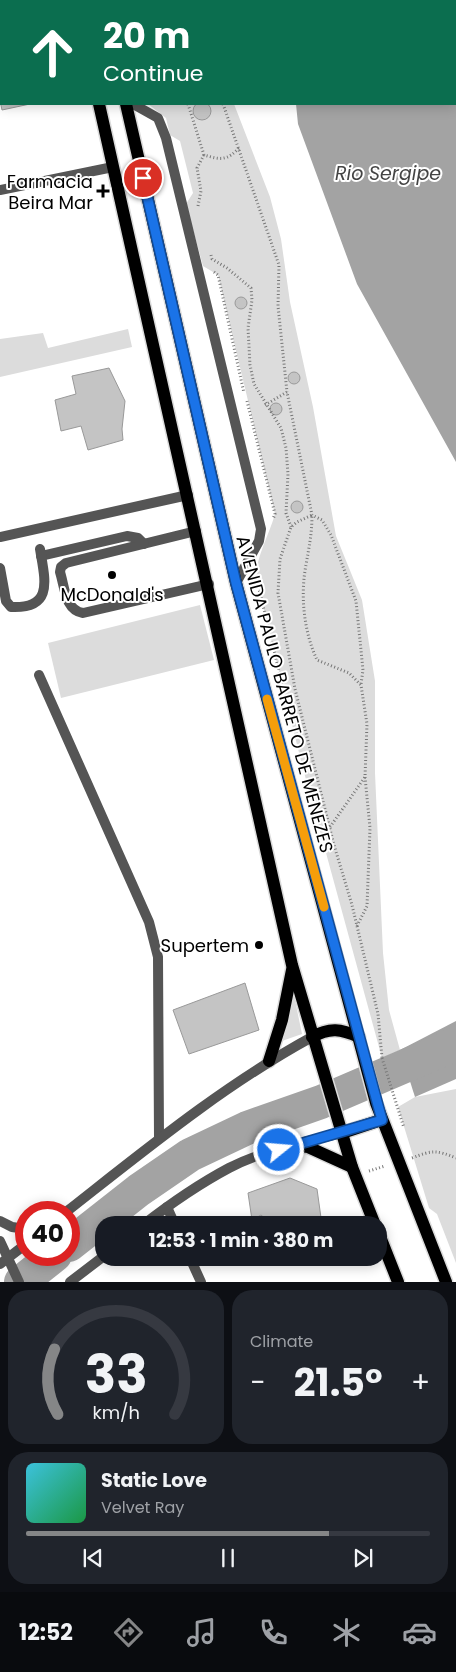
<!DOCTYPE html>
<html lang="en">
<head>
<meta charset="utf-8">
<style>
	body { margin:0; font-family:Poppins,sans-serif; background:#20242c; color:#f1f3f6; height:100vh; display:flex; flex-direction:column; font-size:19px; white-space:nowrap }
	* { box-sizing:border-box; margin:0 }
	p { font-size:16px; color:#9ea1a6 }
	.icon { flex:none; width:28px; height:28px; fill:none; stroke:currentColor; stroke-width:2; stroke-linecap:round; stroke-linejoin:round }
	.map { position:relative; height:1282px; overflow:hidden }
	.details { display:flex; flex-direction:column; gap:8px; padding:8px; background:#0d0f14; flex:1 }
	.details>* { flex:none }
	.guide { position:absolute; left:0px; top:0px; width:456px; height:105px; box-shadow:0 2px 12px #0003; background:#0b6e4f; color:#fff; overflow:hidden }
	.speed { position:absolute; left:15px; top:1201px; display:flex; gap:10px; font-size:25px; font-weight:700; text-align:center }
	.speed>* { display:grid; place-content:center; width:65px; height:65px; border-radius:50%; background:#171b24; box-shadow:0 2px 12px #0003; line-height:1 }
	.speed .limit { border:8px solid #d22; background:#fff; color:#111 }
	.pin { position:absolute; display:grid; place-items:center; width:42px; height:42px; color:#fff; margin:-21px; border:2px solid #fff; border-radius:50%; box-shadow:0 1px 5px #0007 }
	.me { position:absolute; width:55px; margin:-28px; rotate:73deg; stroke-linejoin:round; filter:drop-shadow(0 0 4px #0008) }
	.turn { display:flex; align-items:center; gap:18px; height:105px; padding:0 20px; font-size:22px }
	.turn .icon { width:65px; height:65px; stroke-width:2.5 }
	.turn b { display:block; font-size:35px; line-height:42px }
	.big { font-size:38px; font-weight:700; line-height:1.1 }
	.details .card { flex:1; display:flex; flex-direction:column; justify-content:center; gap:8px; min-width:0; padding:0 18px; border-radius:20px; background:#20242c }
	.details .dial { align-items:center; gap:0 }
	.dial svg { height:130px; overflow:visible; fill:none; stroke:#363941; stroke-width:7; stroke-linecap:round; text-anchor:middle }
	.dial text { fill:#f1f3f6; stroke:none }
	.song { display:flex; align-items:center; gap:15px }
	.cover { width:60px; height:60px; border-radius:8px; background:linear-gradient(135deg,hsl(190 70% 55%),hsl(140 70% 35%)) }
	.played { height:5px; border-radius:2px; background:linear-gradient(90deg,#858687 75%,#363941 75%) }
	.keys { display:flex; justify-content:space-around; direction:ltr }
	.heat { display:flex; justify-content:space-between; align-items:center; font-size:28px; direction:ltr }
	.details .tiles { flex:1; display:grid; gap:8px; grid-template-columns:1fr 1fr }
	.card:last-child { grid-column:span 2 }
	.trip { position:absolute; left:95px; top:1216px; width:292px; height:50px; border-radius:20px; background:#171b24; box-shadow:0 2px 12px #0003; font-weight:700; line-height:50px; text-align:center }
	.dock { display:flex; height:80px; justify-content:space-around; align-items:center; background:#090b0e; color:#9ea1a6 }
	.dock .icon { width:35px; height:35px }
	.dock .active { color:#858687 }
	.dock b { font-size:22px; color:#f1f3f6 }
	.map>svg:first-child { display:block }
	.green { fill:#dcdcdc }
	.water { fill:#a3a3a3 }
	.lines { fill:none; stroke-linecap:round; stroke-linejoin:round }
	.river { stroke:#a3a3a3; stroke-width:34 }
	.building { fill:#c4c4c4; stroke:#999 }
	.primary-casing { stroke:#dbdbdb; stroke-width:15 }
	.path { stroke:#777; stroke-width:3; stroke-dasharray:1 2.5; stroke-linecap:butt }
	.service { stroke:#555; stroke-width:10 }
	.minor { stroke:#555; stroke-width:10 }
	.tertiary { stroke:#555; stroke-width:10 }
	.primary { stroke:#000; stroke-width:12 }
	.route-casing { stroke:#114b97; stroke-width:12 }
	.route { stroke:#1a73e8; stroke-width:9 }
	.slow { stroke:#f59e0b; stroke-width:9 }
	.poi-dot { fill:#000; stroke:#fff; stroke-width:2 }
	.labels { text-anchor:middle; dominant-baseline:central; stroke-width:4; stroke-linejoin:round; paint-order:stroke }
	.poi-label { font-size:18px; fill:#000; stroke:#fff; text-anchor:end }
	.street-label { font-size:18px; fill:#000; stroke:#fff }
	.water-label { font-size:19px; font-style:italic; fill:#444; stroke:#fff }
</style>
</head>
<body>
<div class="map">
<svg width="456" height="1282" viewBox="0 0 456 1282">
	<rect width="100%" height="100%" fill="#fff"/>
	<g class="green">
		<path d="M148,104H234L270,197L281,239L290,302L313,407L336,536L362,600L375,681V773L383,953L389,1010L400,1050L382,1058L302,765L256,578C256,557 269,535 275,514L218,275L203,266L186,204L193,193L180,141L170,135L166,118Z"/>
		<polygon points="128,329 132,347 0,377 0,339 43,333 48,348"/>
		<polygon points="200,605 214,660 61,698 48,643"/>
		<polygon points="293,990 302,1034 279,1042"/>
		<polygon points="456,1089 456,1263 437,1214 429,1208 398,1107 415,1097"/>
	</g>
	<g class="water">
		<polygon points="284,0 456,0 456,462 357,284 298,124 296,104 455,104 455,1"/>
		<polygon points="456,1021 456,1079 415,1097 400,1050"/>
	</g>
	<g class="lines">
		<g class="river">
			<polyline points="69,1245 139,1190 190,1155 247,1128 321,1102 456,1044"/>
			<polyline points="21,1282 55,1255"/>
		</g>
	</g>
	<g class="building">
		<polygon points="0,11 1,104 30,104 2,110 0,101"/>
		<circle cx="202" cy="111" r="9"/>
		<circle cx="241" cy="303" r="6"/>
		<polygon points="109,368 125,401 122,429 123,440 88,450 81,426 61,431 55,400 76,394 72,376"/>
		<circle cx="294" cy="378" r="6"/>
		<circle cx="276" cy="409" r="6"/>
		<circle cx="297" cy="507" r="6"/>
		<polygon points="245,983 259,1030 189,1054 173,1010"/>
		<polygon points="290,1178 317,1189 322,1225 265,1225 267,1220 261,1215 252,1220 248,1193"/>
	</g>
	<g class="lines">
		<g class="primary-casing">
			<g id="primary">
				<polyline points="77,0 77,1"/>
				<polyline points="102,0 102,1"/>
				<polyline points="99,104 292,965 352,1167 375,1225"/>
				<polyline points="126,104 236,583 376,1103 446,1282"/>
				<path d="M312,1037C330,1027 341,1029 359,1037"/>
				<polyline points="269,1061 282,1020 292,970"/>
				<polyline points="342,1133 381,1120"/>
				<polyline points="294,1145 308,1147 352,1167"/>
				<polyline points="379,1234 398,1282"/>
			</g>
		</g>
		<g class="path">
			<polyline points="129,0 130,1"/>
			<polyline points="136,0 137,1"/>
			<polyline points="193,0 193,1"/>
			<path d="M188,104L204,155C221,160 227,161 240,147"/>
			<polyline points="223,104 279,265 278,306 287,392"/>
			<polyline points="198,206 201,191 197,168 204,155"/>
			<polyline points="211,255 212,259 227,268 251,288 252,300 248,328 250,365 254,384 281,428 286,448 288,474 286,513 291,527"/>
			<polyline points="214,272 218,275 244,393"/>
			<polyline points="247,401 275,514 273,519"/>
			<polyline points="265,405 287,392 312,515 322,520 331,535 356,601 363,670 361,684"/>
			<polyline points="256,577 289,712"/>
			<path d="M330,827L365,777L367,724L361,685L349,673L317,660C304,632 300,596 306,565C309,547 312,534 312,515L297,522L291,527L280,559L278,593L295,689L334,845L352,905L378,1014L382,1058"/>
			<polyline points="357,926 367,906 370,828 365,777"/>
			<polyline points="382,1058 404,1128"/>
			<path d="M412,1158C432,1150 437,1150 456,1158"/>
			<polyline points="369,1171 385,1166"/>
		</g>
		<g class="service">
			<polyline points="133,104 158,118 166,138 261,529 259,541 236,583"/>
			<path d="M196,531L66,563L61,567L60,572C65,588 65,610 83,613L209,584"/>
			<polyline points="41,556 127,536 138,538 144,544"/>
			<path d="M0,568L6,601L11,607C54,609 45,580 40,549"/>
		</g>
		<g class="minor">
			<polyline points="0,190 113,167"/>
			<polyline points="0,537 188,495"/>
			<polyline points="39,675 149,922 158,957 159,1138"/>
			<polyline points="167,1207 175,1225"/>
			<polyline points="0,1241 19,1282"/>
			<polyline points="190,1258 201,1282"/>
		</g>
		<g class="tertiary">
			<path d="M66,1212C145,1150 224,1085 312,1037"/>
			<polyline points="0,1221 12,1227 26,1229"/>
			<path d="M143,1225C170,1204 199,1184 229,1168C264,1150 304,1142 342,1133"/>
			<polyline points="0,1264 26,1244"/>
			<polyline points="70,1282 104,1256"/>
		</g>
		<use href="#primary" class="primary"/>
	</g>
	<g class="lines">
		<g class="route-casing">
			<polyline id="route" points="143,178 236,583 382,1120 279,1150"/>
		</g>
		<use href="#route" class="route"/>
		<polyline class="slow" points="267,699 324,907"/>
	</g>
	<g class="poi-dot">
		<path d="M100.5 183.5h5v5h5v5h-5v5h-5v-5h-5v-5h5z"/>
		<circle cx="112" cy="575" r="5"/>
		<circle cx="259" cy="945" r="5"/>
	</g>
	<g class="labels">
		<g class="poi-label">
			<text x="93" y="181">Farmacia<tspan x="93" dy="21">Beira Mar</tspan></text>
			<text x="112" y="594" text-anchor="middle">McDonald's</text>
			<text x="249" y="945">Supertem</text>
		</g>
		<g class="street-label">
			<text transform="translate(285 694) rotate(75)">AVENIDA PAULO BARRETO DE MENEZES</text>
		</g>
		<g class="water-label">
			<text x="388" y="173">Rio Sergipe</text>
		</g>
	</g>
</svg>
<div class="speed"><div class="limit">40</div></div>
<div class="pin" style="left:143px;top:178px;background:#d93025"><svg class="icon" aria-label="arrive" viewBox="0 0 24 24"><path d="M6 21V4h12l-3 4 3 4H6"/></svg></div>
<svg class="me" style="left:279px;top:1150px" viewBox="-20 -20 40 40"><circle r="17" fill="#1a73e8" stroke="#fff" stroke-width="3"/><path d="M0-11L8 9 0 5-8 9z" fill="#fff"/></svg>
<div class="trip">12:53 · 1 min · 380 m</div>
<div class="guide">
<div class="turn"><svg class="icon" aria-label="ahead" viewBox="0 0 24 24"><path d="M12 20V5M6 11l6-6 6 6"/></svg><div><b>20 m</b>Continue</div></div>
</div>
</div>
<section class="details">
<div class="tiles">
<div class="card dial"><svg viewBox="0 0 100 80">
<path d="M14 69A42 42 0 1 1 86 69"/>
<path d="M14 69A42 42 0 0 1 12 29" stroke="#858687"/>
<text x="50" y="56" font-size="32" font-weight="700">33</text>
<text x="50" y="72" font-size="11">km/h</text>
</svg></div>
<div class="card"><p>Climate</p>
<div class="heat"><a>−</a><b class="big">21.5°</b><a>+</a></div>
</div>
<div class="card">
<div class="song"><i class="cover"></i><div><b>Static Love</b><p>Velvet Ray</p></div></div>
<div class="played"></div>
<div class="keys"><svg class="icon" aria-label="previous" viewBox="0 0 24 24"><path d="M18 5L8 12l10 7zM5 5v14"/></svg><svg class="icon" aria-label="pause" viewBox="0 0 24 24"><path d="M8 5v14M16 5v14"/></svg><svg class="icon" aria-label="next" viewBox="0 0 24 24"><path d="M6 5l10 7-10 7zM19 5v14"/></svg></div>
</div>
</div>
</section>
<nav class="dock">
<b>12:52</b>
<svg class="icon active" aria-label="directions" viewBox="0 0 24 24"><path d="M12 3l9 9-9 9-9-9zM9 14v-3h6M13 9l2 2-2 2"/></svg>
<svg class="icon" aria-label="music" viewBox="0 0 24 24"><path d="M9 18V5l10-2v13"/><circle cx="6" cy="18" r="3"/><circle cx="16" cy="16" r="3"/></svg>
<svg class="icon" aria-label="phone" viewBox="0 0 24 24"><path d="M5 4h4l2 5-3 2q2 4 5 5l2-3 5 2v4C11 20 4 13 5 4z"/></svg>
<svg class="icon" aria-label="climate" viewBox="0 0 24 24"><path d="M12 3v18M4 7l16 10M4 17L20 7"/></svg>
<svg class="icon" aria-label="car" viewBox="0 0 24 24"><path d="M5 17H2v-5l4-1 3-4h7l3 4 3 1v5h-3M9 17h6M6 11h13"/><circle cx="7" cy="17" r="2"/><circle cx="17" cy="17" r="2"/></svg>
</nav>
</body>
</html>
